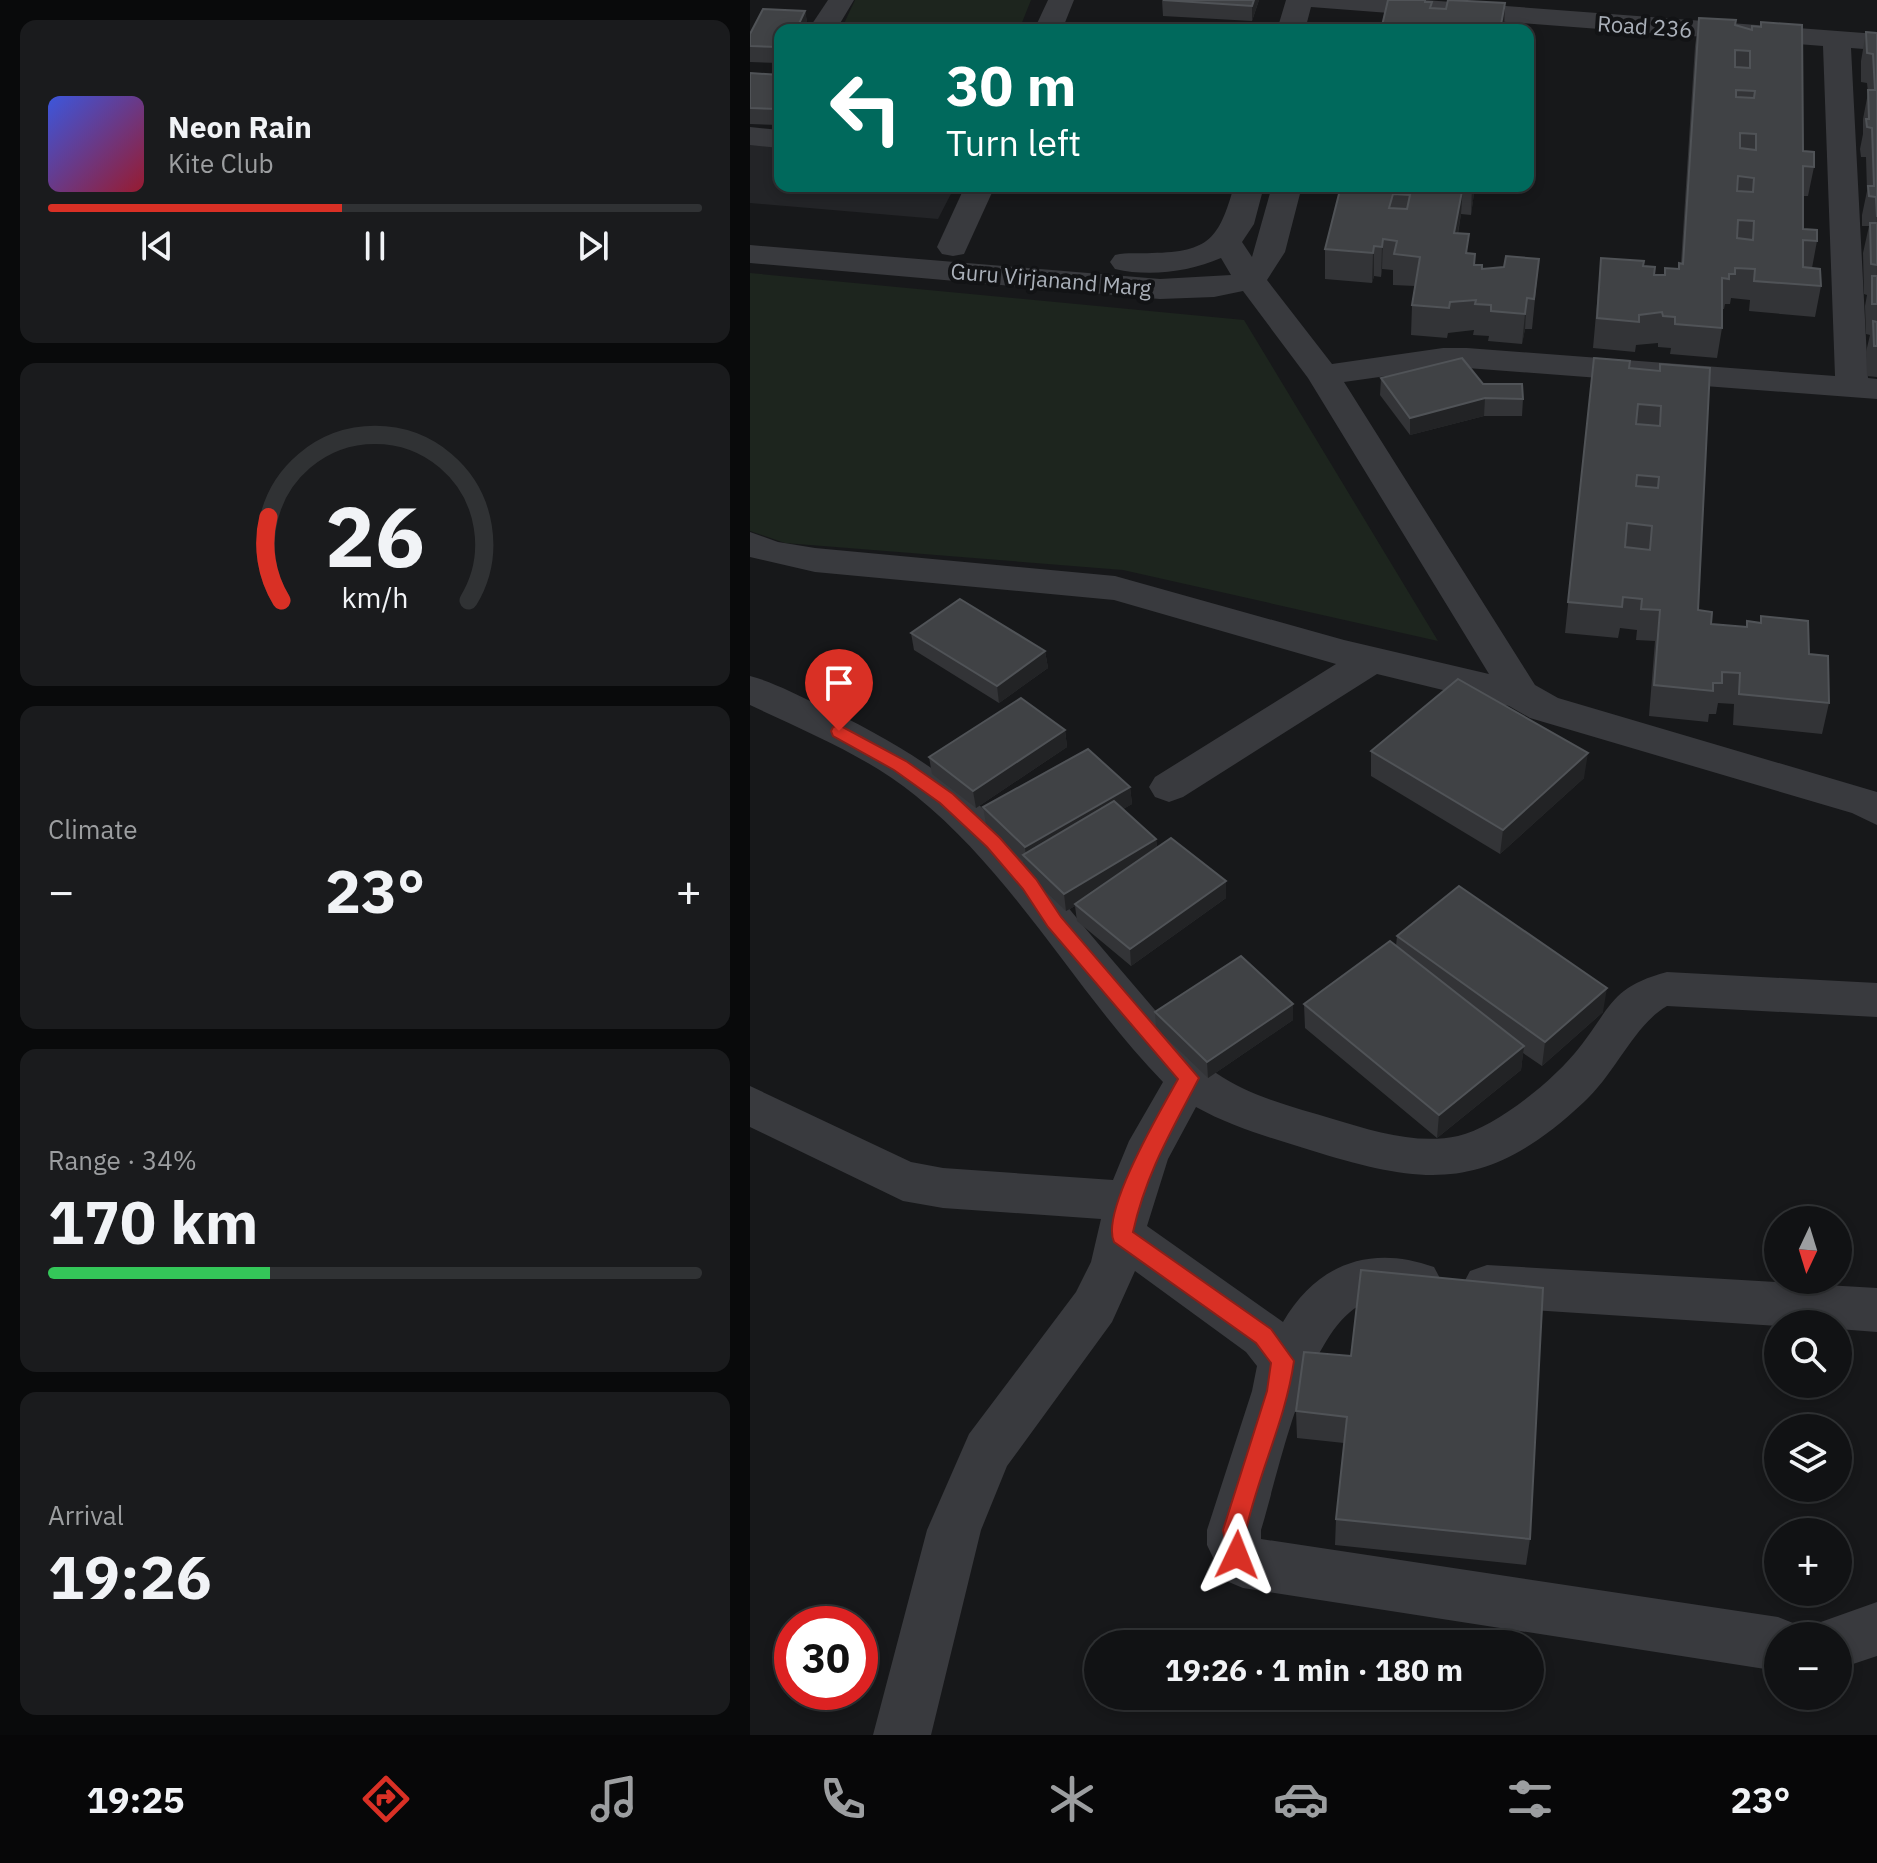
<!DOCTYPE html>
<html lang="en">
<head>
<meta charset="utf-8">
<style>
	body { margin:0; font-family:"IBM Plex Sans",sans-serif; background:#1a1b1d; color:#f1f3f6; height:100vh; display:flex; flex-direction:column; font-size:30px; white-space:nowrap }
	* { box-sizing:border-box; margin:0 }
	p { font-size:26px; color:#9c9ea0 }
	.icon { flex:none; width:44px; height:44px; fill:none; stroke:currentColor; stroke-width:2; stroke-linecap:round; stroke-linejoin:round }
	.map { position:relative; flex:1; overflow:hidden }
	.drawer { display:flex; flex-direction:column; gap:20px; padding:20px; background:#090a0b; width:750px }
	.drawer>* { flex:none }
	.banner { position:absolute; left:24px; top:24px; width:760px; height:168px; border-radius:16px; box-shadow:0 4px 12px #0003,0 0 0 2px #303234; background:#00695c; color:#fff; overflow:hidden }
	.needle { width:52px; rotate:184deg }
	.fabs { position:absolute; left:1014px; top:1206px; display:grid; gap:16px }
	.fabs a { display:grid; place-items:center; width:88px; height:88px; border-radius:50%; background:#111214; box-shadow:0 4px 12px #0003,0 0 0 2px #303234; font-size:40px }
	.speed { position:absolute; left:24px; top:1606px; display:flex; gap:16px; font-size:40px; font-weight:700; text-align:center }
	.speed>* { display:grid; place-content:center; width:104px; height:104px; border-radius:50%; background:#111214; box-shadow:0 4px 12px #0003,0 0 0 2px #303234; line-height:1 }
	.speed .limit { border:12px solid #d22; background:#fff; color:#111 }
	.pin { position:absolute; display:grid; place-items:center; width:68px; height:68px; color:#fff; margin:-82px -34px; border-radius:50% 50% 50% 0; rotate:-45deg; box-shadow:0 0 8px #0007 }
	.pin .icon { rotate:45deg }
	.me { position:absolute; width:88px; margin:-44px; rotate:2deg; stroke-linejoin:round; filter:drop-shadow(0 0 6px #0008) }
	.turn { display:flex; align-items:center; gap:28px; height:168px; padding:0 40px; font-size:36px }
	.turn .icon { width:104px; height:104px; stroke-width:2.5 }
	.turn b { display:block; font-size:56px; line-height:68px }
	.big { font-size:60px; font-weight:700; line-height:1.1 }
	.drawer .card { flex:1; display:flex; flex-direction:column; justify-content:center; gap:12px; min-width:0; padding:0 28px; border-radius:16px; background:#1a1b1d }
	.drawer .dial { align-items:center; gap:0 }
	.dial svg { height:208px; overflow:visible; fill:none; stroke:#303234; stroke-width:7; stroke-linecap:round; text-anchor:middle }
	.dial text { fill:#f1f3f6; stroke:none }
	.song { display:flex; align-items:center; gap:24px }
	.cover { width:96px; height:96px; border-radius:12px; background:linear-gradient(135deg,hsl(230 70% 55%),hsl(350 70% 35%)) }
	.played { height:8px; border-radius:4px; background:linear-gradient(90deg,#d93025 45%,#303234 45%) }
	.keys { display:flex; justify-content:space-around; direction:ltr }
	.heat { display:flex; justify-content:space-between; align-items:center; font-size:44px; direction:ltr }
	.charge { height:12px; border-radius:6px; background:linear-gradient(90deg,#34c759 34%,#303234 0) }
	.trip { position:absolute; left:334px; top:1630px; width:460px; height:80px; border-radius:40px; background:#111214; box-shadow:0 4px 12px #0003,0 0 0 2px #303234; font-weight:700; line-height:80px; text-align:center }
	.dock { display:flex; height:128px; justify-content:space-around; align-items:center; background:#070708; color:#9c9ea0 }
	.dock .icon { width:56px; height:56px }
	.dock .current { color:#d93025 }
	.dock b { font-size:36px; color:#f1f3f6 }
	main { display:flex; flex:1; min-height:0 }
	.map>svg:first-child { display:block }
	.built { fill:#232427 }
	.green { fill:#1d251e }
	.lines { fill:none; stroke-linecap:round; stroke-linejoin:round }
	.minor { fill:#393a3e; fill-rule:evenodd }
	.wall { fill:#333437 }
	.shaded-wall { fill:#222325 }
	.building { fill:#404245; stroke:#505357; stroke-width:2; fill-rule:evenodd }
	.route { fill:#d93025; stroke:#8d1f18; stroke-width:2 }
	.labels { text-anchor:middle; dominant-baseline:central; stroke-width:8; stroke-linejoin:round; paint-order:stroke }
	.far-street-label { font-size:22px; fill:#aab0b9; stroke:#121315 }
</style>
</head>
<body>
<main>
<section class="drawer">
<div class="card">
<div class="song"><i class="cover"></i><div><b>Neon Rain</b><p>Kite Club</p></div></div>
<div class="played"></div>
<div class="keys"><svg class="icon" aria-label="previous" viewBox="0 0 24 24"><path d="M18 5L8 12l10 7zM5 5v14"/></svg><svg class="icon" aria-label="pause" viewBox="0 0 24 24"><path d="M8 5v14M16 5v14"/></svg><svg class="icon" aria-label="next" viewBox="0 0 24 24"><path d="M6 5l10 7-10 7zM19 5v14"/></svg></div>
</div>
<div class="card dial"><svg viewBox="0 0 100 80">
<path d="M14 69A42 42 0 1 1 86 69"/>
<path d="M14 69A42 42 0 0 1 9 37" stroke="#d93025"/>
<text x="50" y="56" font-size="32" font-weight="700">26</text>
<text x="50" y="72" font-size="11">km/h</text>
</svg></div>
<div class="card"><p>Climate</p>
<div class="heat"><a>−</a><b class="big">23°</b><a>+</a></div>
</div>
<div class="card"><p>Range · 34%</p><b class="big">170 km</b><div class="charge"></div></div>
<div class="card"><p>Arrival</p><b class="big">19:26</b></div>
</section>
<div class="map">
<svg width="1127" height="1735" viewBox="0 0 1127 1735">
	<rect width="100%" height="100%" fill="#17181a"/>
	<polygon class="built" points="0,131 30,134 30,186 205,186 188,219 0,203"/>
	<g class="green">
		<polygon points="105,0 281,0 269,30 91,30"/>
		<polygon points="0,273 494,320 688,641 373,570 35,543 0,531"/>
	</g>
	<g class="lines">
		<g class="minor">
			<polygon points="78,0 104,0 86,30 58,30"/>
			<polygon points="298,0 324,0 312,30 284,30"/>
			<path d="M536,0H675L1127,34V50L1101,48L1118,378L1127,379V399L717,368H693L594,382L785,685L808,698L1127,792V825L1102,813L780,718L759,706L627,674L433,797L419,802L405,797L399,787L405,777L586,664L364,600L65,572L0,557V532L28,542L65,548L365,576L594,640L739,674L558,378L493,291L464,297L410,299L0,263V245L410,279L481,275L471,258C439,272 399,277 365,269L360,262L365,255C378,252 389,254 402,253C460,252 469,238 484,186H514L504,224L492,242L502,257L522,186H552L535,252L517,280L582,364L693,348H717L1085,376L1073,46L561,7L555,30H527Z"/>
			<polygon points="0,127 30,130 30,148 0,145"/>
			<polygon points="215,186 245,186 214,254 203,256 192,254 187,247"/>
			<path d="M0,676C23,682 45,694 67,704C138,737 201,775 257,831C282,856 299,883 321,911C346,942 373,972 399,1003C420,1027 439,1054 466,1073C501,1097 543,1107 583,1119C623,1131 667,1145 708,1136C747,1127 805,1079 829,1048C862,1006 861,987 917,972L1127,983V1017L917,1006C884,1025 865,1074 834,1102C738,1192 678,1187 560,1150C521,1138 482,1127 446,1107L418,1159L397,1226L533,1322C567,1264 620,1244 684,1267L692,1282L684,1297C679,1299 672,1303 667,1303C649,1306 629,1295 612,1304C556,1332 529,1472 511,1530V1539L1028,1617L1048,1625L1052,1636H1028V1671L493,1588L474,1580L457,1545V1530L502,1391L507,1366L496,1352L385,1271L362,1322L257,1466L231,1530L181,1735H123L177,1530L219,1434L326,1292L341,1262L351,1219L193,1208L153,1201L0,1127V1086L161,1162L193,1168L363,1180L379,1141L413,1082C325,991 265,876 166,796C117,756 57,732 0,705Z"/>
			<polygon points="737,1265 1127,1288 1127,1332 1088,1329 1088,1324 1028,1326 737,1307 720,1301 712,1286 720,1271"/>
			<polygon points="1127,1602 1127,1656 1088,1669 1088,1636 1063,1636 1068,1623"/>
		</g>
	</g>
	<g class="wall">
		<polygon points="412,0 515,0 509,0 502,21 413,16"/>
		<polygon points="55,11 58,27 57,30 30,30 30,63 0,62 0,34"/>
		<polygon points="949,18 1002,30 1010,27 1011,22 1053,151 1064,167 1058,196 1053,196 1053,229 1067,241 1062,268 1071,286 1065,317 999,311 1000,300 981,298 980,304 975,304 974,309 972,309 972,328 967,358 920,354 921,348 908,347 908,343 886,345 885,352 843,348 851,258 893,266 904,275 914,275 915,268 928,269 929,263 931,263 945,46"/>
		<polygon points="1116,32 1127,33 1127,377 1117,376 1116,352 1120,335 1116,334 1115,306 1117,295 1114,294 1113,253 1119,226 1112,226 1112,215 1117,191 1116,157 1111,157 1110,149 1113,134 1113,119 1118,93 1117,83 1111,82 1111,61"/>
		<polygon points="0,73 30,75 30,125 0,124"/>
		<polygon points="591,186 725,186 721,215 711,214 708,234 718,253 725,254 724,265 732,269 754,267 789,259 782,329 775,329 772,344 738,341 739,336 723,335 724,330 698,333 697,338 661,335 662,305 665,286 643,285 643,270 632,269 631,277 624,276 622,283 575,279 575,249"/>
		<polygon points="844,358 879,368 910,370 910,364 948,610 961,624 996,627 997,621 1010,623 1011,616 1059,654 1079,703 1072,734 983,725 984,704 968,703 966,714 959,714 958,722 899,716 905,641 886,640 887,630 870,628 868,638 815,633"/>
		<polygon points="631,378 733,384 773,399 772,416 734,416 660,435 630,395"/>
		<polygon points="161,633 295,651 298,668 249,703 164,650"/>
		<polygon points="315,730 317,747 226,808 182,774 179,757"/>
		<polygon points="621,751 834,778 750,854 621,776"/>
		<polygon points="380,787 382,804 373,809 406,839 407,848 476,898 381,966 327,921 325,906 316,911 275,872 273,861 236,824 233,807"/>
		<polygon points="647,936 853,1012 792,1066 773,1053 771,1070 687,1138 555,1028 554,1004 646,946"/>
		<polygon points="543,1004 543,1020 458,1078 406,1028 405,1012"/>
		<polygon points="601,1356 780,1539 776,1565 585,1545 586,1519 594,1443 547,1438 546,1411"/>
	</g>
	<g class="shaded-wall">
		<polygon points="504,0 509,0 502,21 502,6"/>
		<polygon points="755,3 754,30 750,30"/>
		<polygon points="55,11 58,27 57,30 46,30"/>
		<polygon points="713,186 711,214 702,263 704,233"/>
		<polygon points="722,186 725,186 721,215"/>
		<polygon points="633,239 632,269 631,277 632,247"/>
		<polygon points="624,246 624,276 622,283 623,253"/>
		<polygon points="777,298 775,329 772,344 775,314"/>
		<polygon points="735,398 734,416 660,435 660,418"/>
		<polygon points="295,651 298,668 249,703 247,686"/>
		<polygon points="315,730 317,747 226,808 223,791"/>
		<polygon points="838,753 834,778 750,854 753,830"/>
		<polygon points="380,787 382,804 281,863 276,858 275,847"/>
		<polygon points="406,839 408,856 325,904 325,906 316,911 314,894"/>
		<polygon points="476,881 476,898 381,966 380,949"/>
		<polygon points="857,988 853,1012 792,1066 795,1042"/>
		<polygon points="543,1004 543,1020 458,1078 457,1062"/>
		<polygon points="774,1046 771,1070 687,1138 689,1115"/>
	</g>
	<g class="building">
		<polygon points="413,0 504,0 502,6"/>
		<polygon points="638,0 675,0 675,2 682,2 680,8 696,9 698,0 755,3 750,30 631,30"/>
		<polygon points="13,9 55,11 46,30 30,30 30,47 0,46 0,34"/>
		<path d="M949,18L986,20L985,25L1002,30V26L1011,27V22L1052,25L1053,151L1064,152V167L1053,166V229L1067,230V241L1053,240V267L1070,269L1071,286L1004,281L1005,269L985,268V274H979V279L972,278V328L925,324V317L913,316L912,312L889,315V322L847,318L851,258L894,261L893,266L905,267L904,275H915V268L929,269V263L933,264ZM985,50L1000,51V68L985,67ZM986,90L1005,91L1004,98L986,97ZM990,133L1006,134V150L990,148ZM988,176L1004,178L1003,192L987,191ZM988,220L1004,221L1003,240L987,238Z"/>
		<polygon points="1116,32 1127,33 1127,217 1126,197 1119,196 1118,186 1124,186 1122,128 1117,127 1116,119 1119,119 1118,90 1125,90 1123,54 1117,53"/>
		<polygon points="0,73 30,75 30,109 0,108"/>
		<path d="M591,186H713L704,233L719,234L716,253L725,254L724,265H732V269L754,267L756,256L789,259L784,299L777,298L775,314L741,311V305L725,304L726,300L700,302L699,308L662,305L670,257L644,254L647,241L633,239L632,247L624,246L623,253L575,249ZM643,194L660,195L657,209L639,208Z"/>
		<polygon points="1120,223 1127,223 1127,265 1121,264"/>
		<rect x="1122" y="276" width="5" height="28"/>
		<polygon points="1123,321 1127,322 1127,346 1124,346"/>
		<polygon points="712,358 733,384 772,384 773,399 735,398 660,418 631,378"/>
		<path d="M844,358L880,361L879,368L910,371V364L960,368L948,610L962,612L961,624L997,627V621L1011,623V616L1058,621L1059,654L1078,656L1079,703L989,694L990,673L972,672V683H963V691L904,685L910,610L891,609L892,599L873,597L872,607L818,602ZM888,404L911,406L910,426L886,424ZM887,475L909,477L908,488L886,486ZM877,523L902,526L900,550L875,547Z"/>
		<polygon points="210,599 295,651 247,686 161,633"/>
		<polygon points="708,679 838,753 753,830 621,751"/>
		<polygon points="271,698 315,730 223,791 179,757"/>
		<polygon points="338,749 380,787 275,847 233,807"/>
		<polygon points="364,801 406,839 314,894 273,855"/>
		<polygon points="421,838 476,881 380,949 325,904"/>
		<polygon points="709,886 857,988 795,1042 647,936"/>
		<polygon points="640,941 774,1046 689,1115 554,1004"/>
		<polygon points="491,956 543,1004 457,1062 405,1012"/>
		<polygon points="611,1270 793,1288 780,1539 586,1519 597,1417 546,1411 554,1352 601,1356"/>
	</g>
	<path class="route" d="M89,725L156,761L203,794L250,838L286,879L311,917L449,1078C422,1130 396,1173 383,1232L521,1329L544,1361C536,1418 510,1470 497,1526C494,1539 501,1551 495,1563L487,1567L479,1563L473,1530L517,1391L521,1363L506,1343L364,1242C350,1212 412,1108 428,1079L298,927L273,889L237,847L190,803L144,770L83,736L81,731L83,727Z"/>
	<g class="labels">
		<g class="far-street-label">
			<text transform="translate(895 26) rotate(4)">Road 236</text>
			<text transform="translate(301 279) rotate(5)">Guru Virjanand Marg</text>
		</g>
	</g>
</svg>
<div class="fabs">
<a><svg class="needle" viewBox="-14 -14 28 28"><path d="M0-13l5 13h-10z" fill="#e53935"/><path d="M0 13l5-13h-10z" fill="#9c9ea0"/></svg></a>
<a><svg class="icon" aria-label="search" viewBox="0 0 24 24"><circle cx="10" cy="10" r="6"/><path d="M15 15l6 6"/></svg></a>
<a><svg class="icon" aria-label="layers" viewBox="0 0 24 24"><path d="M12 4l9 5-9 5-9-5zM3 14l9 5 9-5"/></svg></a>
<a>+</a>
<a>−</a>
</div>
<div class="speed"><div class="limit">30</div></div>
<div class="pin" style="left:89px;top:731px;background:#d93025"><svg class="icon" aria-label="arrive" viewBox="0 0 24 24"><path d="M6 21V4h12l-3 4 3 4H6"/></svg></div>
<svg class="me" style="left:487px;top:1555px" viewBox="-20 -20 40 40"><path d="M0-17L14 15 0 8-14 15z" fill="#d93025" stroke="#fff" stroke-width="4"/></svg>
<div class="trip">19:26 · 1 min · 180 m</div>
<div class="banner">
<div class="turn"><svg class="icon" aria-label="left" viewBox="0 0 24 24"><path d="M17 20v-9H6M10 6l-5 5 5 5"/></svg><div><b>30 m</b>Turn left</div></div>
</div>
</div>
</main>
<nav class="dock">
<b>19:25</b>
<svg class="icon current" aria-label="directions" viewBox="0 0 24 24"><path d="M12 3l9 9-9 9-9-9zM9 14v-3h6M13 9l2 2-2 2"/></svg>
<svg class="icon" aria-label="music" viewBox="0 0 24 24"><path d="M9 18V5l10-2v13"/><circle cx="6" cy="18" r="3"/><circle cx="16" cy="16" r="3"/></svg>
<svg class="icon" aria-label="phone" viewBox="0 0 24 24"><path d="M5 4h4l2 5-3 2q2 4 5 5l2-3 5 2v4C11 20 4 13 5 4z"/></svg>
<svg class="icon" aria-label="climate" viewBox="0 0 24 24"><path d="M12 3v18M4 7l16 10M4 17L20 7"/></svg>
<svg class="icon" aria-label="car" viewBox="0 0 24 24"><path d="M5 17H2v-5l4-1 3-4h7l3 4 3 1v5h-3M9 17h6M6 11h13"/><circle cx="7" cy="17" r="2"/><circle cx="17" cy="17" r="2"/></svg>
<svg class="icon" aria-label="filters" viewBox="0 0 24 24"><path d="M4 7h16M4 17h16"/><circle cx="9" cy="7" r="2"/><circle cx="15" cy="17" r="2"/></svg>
<b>23°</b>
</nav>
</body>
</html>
